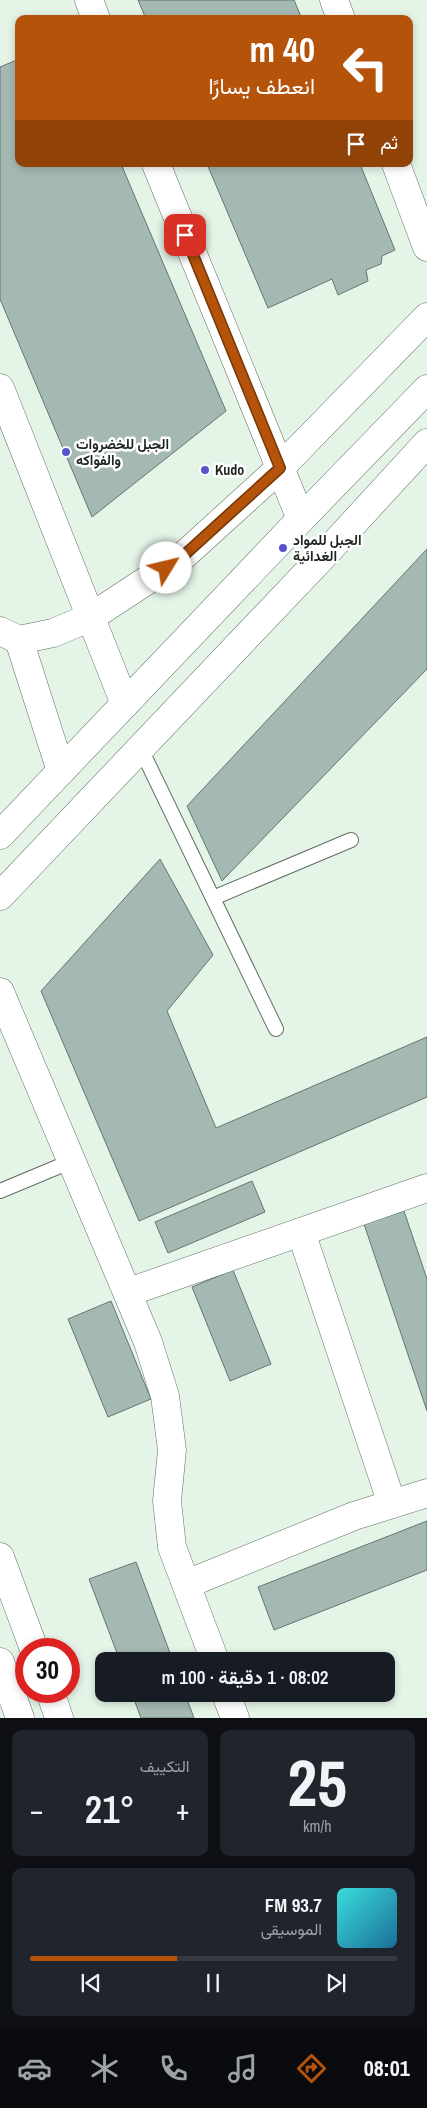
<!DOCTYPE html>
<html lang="ar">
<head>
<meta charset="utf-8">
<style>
	body { margin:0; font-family:"Archivo Narrow",Vazirmatn,sans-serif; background:#20242c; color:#f1f3f6; direction:rtl; height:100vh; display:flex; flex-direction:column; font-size:19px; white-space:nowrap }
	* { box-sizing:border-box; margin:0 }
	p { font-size:16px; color:#9ea1a6 }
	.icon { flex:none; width:28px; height:28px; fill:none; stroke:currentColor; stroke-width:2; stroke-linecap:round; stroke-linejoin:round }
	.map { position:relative; height:1718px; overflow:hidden; direction:ltr }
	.panel { display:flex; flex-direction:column; gap:12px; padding:12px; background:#0d0f14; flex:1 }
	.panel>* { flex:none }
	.top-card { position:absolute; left:15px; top:15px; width:398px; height:152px; border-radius:10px; box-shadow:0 2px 8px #0003; direction:rtl; background:#b45309; color:#fff; overflow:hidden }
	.speed { position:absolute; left:15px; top:1638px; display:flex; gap:10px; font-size:25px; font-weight:700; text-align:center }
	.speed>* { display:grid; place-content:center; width:65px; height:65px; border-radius:50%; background:#171b24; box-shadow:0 2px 8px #0003; line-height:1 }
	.speed .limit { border:8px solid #d22; background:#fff; color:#111 }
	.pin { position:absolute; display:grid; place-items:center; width:42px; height:42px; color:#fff; margin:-21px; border-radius:10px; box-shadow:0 2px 8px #0006 }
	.me { position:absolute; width:55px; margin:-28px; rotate:54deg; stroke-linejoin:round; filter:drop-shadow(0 0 4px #0008) }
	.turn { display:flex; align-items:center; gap:18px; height:105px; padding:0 15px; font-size:22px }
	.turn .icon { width:65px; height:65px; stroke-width:2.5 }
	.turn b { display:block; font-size:35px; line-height:42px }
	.then { display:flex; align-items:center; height:48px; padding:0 15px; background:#0003; gap:10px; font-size:19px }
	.big { font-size:38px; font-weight:600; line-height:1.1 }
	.panel .tile { flex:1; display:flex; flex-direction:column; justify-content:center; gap:8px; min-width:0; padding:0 18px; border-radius:10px; background:#20242c }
	.panel .dial { align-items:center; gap:0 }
	.dial b { font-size:65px; line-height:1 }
	.song { display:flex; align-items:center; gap:15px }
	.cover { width:60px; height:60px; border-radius:8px; background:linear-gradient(135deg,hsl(180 70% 55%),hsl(200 70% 35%)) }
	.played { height:5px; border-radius:2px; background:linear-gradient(90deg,#b45309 40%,#363941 40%) }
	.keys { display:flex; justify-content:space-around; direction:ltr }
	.heat { display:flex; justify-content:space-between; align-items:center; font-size:28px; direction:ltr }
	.panel .tiles { flex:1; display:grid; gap:12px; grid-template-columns:1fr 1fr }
	.tile:last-child { grid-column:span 2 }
	.trip { position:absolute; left:95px; top:1652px; width:300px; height:50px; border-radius:10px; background:#171b24; box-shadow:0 2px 8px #0003; font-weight:600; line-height:50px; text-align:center; direction:rtl }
	.menu { display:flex; height:80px; justify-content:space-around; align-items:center; background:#090b0e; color:#9ea1a6 }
	.menu .icon { width:35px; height:35px }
	.menu .selected { color:#b45309 }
	.menu b { font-size:22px; color:#f1f3f6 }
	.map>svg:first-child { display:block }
	.building { fill:#a5b9b3; stroke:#637671 }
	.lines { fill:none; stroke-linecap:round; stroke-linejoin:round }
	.lane-casing { stroke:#626f64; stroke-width:16 }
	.street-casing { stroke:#626f64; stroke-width:29 }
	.primary-casing { stroke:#626f64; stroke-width:29 }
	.lane { stroke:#fff; stroke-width:14 }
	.street { stroke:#fff; stroke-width:28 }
	.primary { stroke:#fff; stroke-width:28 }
	.route-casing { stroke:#753606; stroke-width:12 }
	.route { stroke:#b45309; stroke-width:9 }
	.poi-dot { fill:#5953cb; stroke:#fff; stroke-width:2 }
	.labels { text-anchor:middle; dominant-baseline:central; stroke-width:5; stroke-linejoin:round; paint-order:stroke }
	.poi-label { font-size:14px; font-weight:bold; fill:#1d231e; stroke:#fff; text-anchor:start }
</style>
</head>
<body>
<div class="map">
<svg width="427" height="1718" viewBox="0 0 427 1718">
	<rect width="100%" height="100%" fill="#e4f4e7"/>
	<g class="building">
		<polygon points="138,0 294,0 302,19 146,19"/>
		<polygon points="19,59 19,164 121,164 226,411 92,517 0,299 0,67"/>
		<polygon points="207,164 360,164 395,250 382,256 381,264 366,270 368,281 338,295 332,279 268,308"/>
		<polygon points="427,549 427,669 222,881 187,806"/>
		<polygon points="160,859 213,955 167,1011 216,1128 427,1037 427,1097 139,1221 41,991"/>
		<polygon points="252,1181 265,1212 168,1253 155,1222"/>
		<polygon points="404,1211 427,1279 427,1411 364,1224"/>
		<polygon points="233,1270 271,1364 230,1381 192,1287"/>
		<polygon points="111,1301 151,1399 108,1417 68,1319"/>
		<polygon points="427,1521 427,1570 274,1630 258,1587"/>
		<polygon points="136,1562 173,1661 120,1661 89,1579"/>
		<polygon points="132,1694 185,1694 194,1718 141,1718"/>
	</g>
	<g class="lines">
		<g class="lane-casing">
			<g id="lane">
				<polyline points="140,747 276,1029"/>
				<polyline points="213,898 351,840"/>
				<polyline points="0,1191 72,1161"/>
			</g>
		</g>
		<g class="street-casing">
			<g id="street">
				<polyline points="89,0 96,19"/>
				<polyline points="334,0 341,19"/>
				<polyline points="156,164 301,519"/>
				<polyline points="396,164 427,247"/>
				<polyline points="0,388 125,704"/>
				<polyline points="0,631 19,640 53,633 91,617 181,558 280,468 427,317"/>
				<polyline points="19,640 61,771"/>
				<polyline points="0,992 148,1342 165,1396 172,1450 167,1501 172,1547 215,1661"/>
				<polyline points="301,1232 392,1504"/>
				<polyline points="129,1292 427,1188"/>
				<polyline points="0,1557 34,1649"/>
				<polyline points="187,1584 354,1516 427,1493"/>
				<polyline points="0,1662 20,1718"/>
				<polyline points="50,1691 59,1718"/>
				<polyline points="226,1694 235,1718"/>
			</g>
		</g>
		<g class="primary-casing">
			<g id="primary">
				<polyline points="0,835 301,519 427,389"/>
				<polyline points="0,896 326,553 427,443"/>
			</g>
		</g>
		<use href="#lane" class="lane"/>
		<use href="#street" class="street"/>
		<use href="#primary" class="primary"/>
	</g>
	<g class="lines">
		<g class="route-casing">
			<polyline id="route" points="166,568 181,558 280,468 185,235"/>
		</g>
		<use href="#route" class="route"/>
	</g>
	<g class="poi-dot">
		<circle cx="66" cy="452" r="5"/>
		<circle cx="205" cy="470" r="5"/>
		<circle cx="283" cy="548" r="5"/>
	</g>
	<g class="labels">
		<g class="poi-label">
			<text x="76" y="444">الجبل للخضروات<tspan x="76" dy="16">والفواكه</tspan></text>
			<text x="215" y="470">Kudo</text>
			<text x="293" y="540">الجبل للمواد<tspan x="293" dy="16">الغدائية</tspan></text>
		</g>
	</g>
</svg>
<div class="speed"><div class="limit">30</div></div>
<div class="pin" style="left:185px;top:235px;background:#d93025"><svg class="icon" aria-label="arrive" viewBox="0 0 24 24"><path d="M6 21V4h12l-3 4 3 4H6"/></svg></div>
<svg class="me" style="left:166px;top:568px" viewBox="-20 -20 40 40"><circle r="19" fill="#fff"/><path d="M0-13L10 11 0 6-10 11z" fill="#b45309"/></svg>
<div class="trip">08:02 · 1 دقيقة · 100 m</div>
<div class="top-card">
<div class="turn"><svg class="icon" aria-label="left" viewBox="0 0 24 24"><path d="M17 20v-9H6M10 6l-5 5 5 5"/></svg><div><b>40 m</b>انعطف يسارًا</div></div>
<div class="then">ثم<svg class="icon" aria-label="arrive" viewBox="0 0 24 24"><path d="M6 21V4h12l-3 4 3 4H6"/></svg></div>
</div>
</div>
<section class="panel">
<div class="tiles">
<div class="tile dial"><b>25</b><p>km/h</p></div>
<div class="tile"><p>التكييف</p>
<div class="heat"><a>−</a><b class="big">21°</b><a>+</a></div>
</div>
<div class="tile">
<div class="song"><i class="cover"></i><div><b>93.7 FM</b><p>الموسيقى</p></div></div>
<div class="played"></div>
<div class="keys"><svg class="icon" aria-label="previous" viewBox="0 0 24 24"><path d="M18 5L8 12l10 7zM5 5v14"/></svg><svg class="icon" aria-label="pause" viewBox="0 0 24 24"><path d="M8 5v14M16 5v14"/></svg><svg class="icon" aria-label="next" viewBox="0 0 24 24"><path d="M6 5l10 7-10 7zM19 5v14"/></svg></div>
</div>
</div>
</section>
<nav class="menu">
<b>08:01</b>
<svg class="icon selected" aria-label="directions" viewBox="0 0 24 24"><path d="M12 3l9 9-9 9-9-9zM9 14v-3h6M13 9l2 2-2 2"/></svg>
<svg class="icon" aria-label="music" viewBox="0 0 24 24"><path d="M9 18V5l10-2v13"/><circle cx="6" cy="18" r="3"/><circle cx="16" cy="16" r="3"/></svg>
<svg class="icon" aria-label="phone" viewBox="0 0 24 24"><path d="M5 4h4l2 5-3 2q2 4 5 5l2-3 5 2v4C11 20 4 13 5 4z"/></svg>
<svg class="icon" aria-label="climate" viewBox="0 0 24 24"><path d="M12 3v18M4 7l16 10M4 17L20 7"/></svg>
<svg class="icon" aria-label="car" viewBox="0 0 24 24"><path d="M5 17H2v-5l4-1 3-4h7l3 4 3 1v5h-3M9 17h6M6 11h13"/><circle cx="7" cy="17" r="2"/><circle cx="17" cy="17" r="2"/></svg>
</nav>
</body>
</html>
